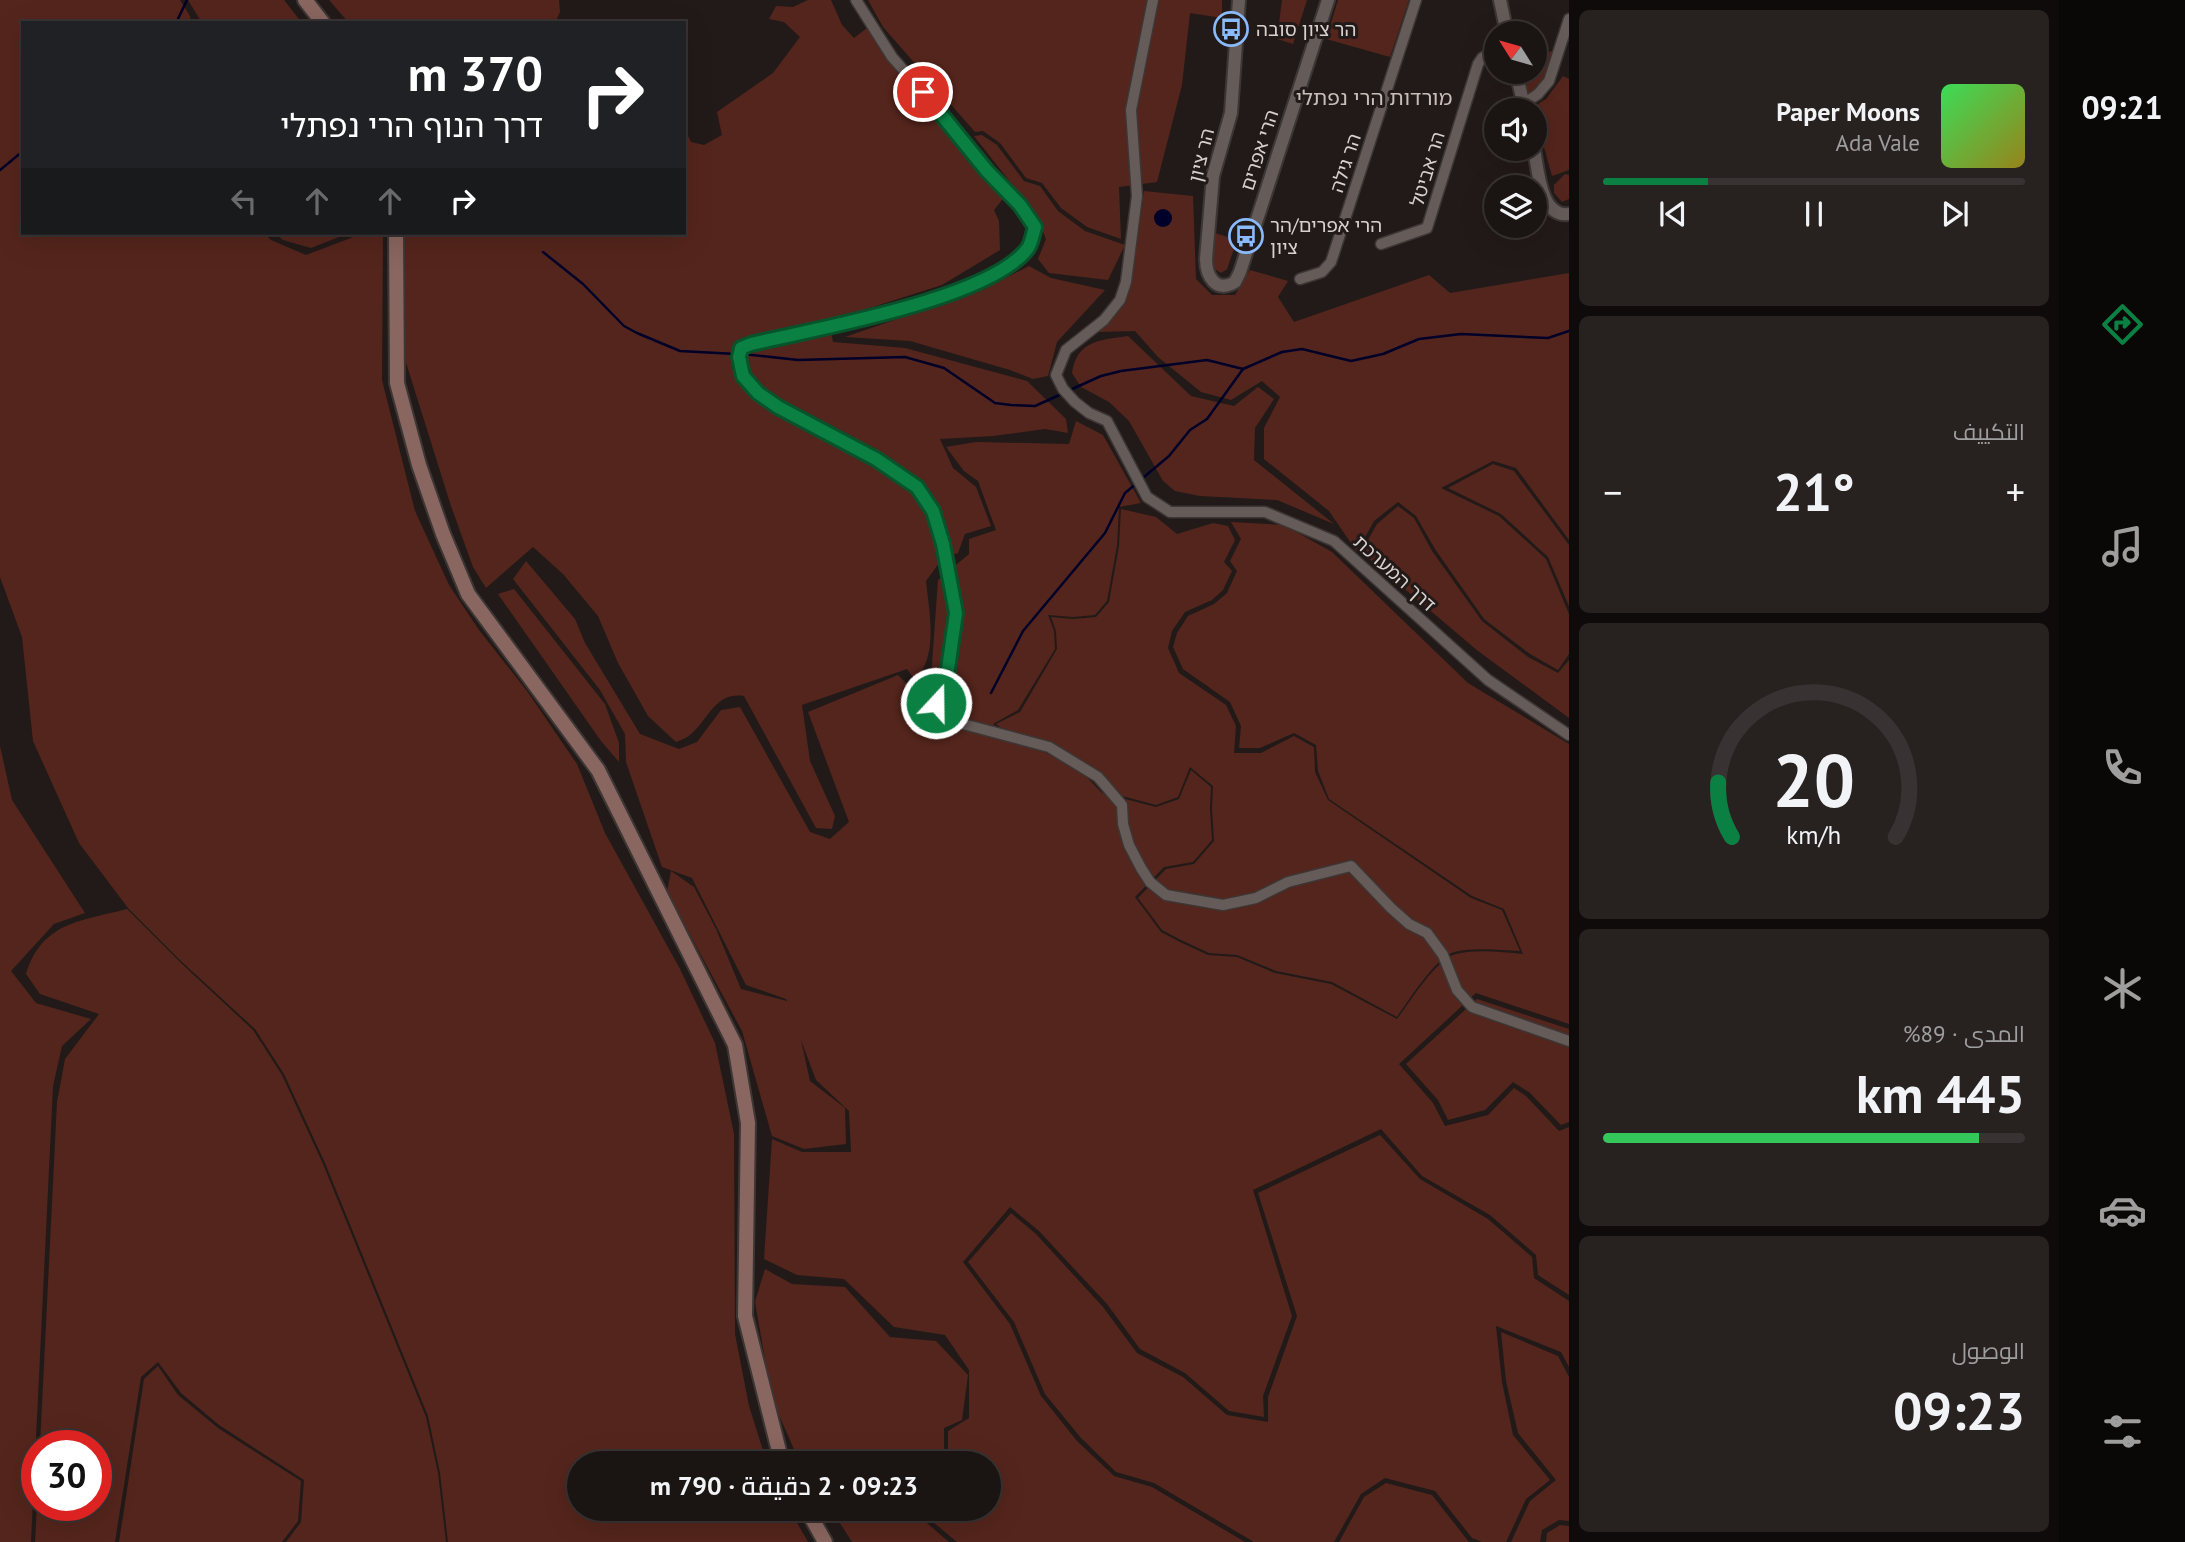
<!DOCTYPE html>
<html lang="ar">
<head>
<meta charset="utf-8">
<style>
	body { margin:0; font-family:"PT Sans",Cairo,"Noto Sans Hebrew",sans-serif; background:#272120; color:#f1f3f6; direction:rtl; height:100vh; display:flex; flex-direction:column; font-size:26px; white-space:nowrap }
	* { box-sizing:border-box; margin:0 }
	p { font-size:23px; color:#9f9e9f }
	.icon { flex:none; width:38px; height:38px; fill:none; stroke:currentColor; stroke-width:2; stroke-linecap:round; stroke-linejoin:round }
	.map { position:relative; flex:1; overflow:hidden; direction:ltr }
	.sheet { display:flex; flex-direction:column; gap:10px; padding:10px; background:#0e0b0a; width:490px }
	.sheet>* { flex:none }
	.top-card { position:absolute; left:21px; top:21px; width:665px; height:214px; border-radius:0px; box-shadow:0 7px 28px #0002,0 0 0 2px #383332; direction:rtl; background:#202124; color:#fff; overflow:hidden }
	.needle { width:46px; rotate:307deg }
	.fabs { position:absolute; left:1484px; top:21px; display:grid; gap:14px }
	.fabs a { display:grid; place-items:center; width:63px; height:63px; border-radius:50%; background:#1a1412; box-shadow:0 7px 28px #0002,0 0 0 2px #383332; font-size:35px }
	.speed { position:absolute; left:21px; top:1430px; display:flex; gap:14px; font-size:35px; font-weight:700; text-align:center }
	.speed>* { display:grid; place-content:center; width:91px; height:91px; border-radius:50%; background:#1a1412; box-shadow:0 7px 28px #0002,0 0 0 2px #383332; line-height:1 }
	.speed .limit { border:10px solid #d22; background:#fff; color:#111 }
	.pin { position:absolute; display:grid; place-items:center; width:60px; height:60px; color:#fff; margin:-30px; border:4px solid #fff; border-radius:50%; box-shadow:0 2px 7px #0007 }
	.me { position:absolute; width:77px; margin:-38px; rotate:21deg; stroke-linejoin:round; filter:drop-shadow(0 0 5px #0008) }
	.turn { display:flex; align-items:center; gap:24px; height:147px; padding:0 28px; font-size:32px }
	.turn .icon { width:91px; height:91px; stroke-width:2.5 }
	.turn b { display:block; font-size:49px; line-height:60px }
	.lanes { display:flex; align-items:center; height:66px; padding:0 28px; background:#0003; justify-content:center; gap:35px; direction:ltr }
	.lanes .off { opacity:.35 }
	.big { font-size:52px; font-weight:600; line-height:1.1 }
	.sheet .widget { flex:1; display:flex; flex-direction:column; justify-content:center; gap:10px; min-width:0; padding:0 24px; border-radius:10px; background:#272120 }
	.sheet .dial { align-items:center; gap:0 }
	.dial svg { height:182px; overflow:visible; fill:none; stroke:#383332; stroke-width:7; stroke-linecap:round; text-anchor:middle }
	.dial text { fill:#f1f3f6; stroke:none }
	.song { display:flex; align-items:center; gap:21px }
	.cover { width:84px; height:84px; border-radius:10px; background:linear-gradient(135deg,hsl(130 70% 55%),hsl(50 70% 35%)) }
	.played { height:7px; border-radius:4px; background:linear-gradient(90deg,#0b8043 25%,#383332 25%) }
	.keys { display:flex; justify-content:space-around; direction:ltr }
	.heat { display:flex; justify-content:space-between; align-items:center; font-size:38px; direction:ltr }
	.charge { height:10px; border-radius:5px; background:linear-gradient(90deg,#34c759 89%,#383332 0) }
	.trip { position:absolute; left:567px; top:1451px; width:434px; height:70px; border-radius:35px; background:#1a1412; box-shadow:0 7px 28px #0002,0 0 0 2px #383332; font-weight:600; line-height:70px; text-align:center; direction:rtl }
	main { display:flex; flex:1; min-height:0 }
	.tab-bar { display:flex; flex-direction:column; width:126px; justify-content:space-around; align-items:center; background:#0a0807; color:#9f9e9f }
	.tab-bar .icon { width:49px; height:49px }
	.tab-bar .selected { color:#0b8043 }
	.tab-bar b { font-size:32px; color:#f1f3f6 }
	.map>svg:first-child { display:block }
	.green { fill:#54251c }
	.water { fill:#000129 }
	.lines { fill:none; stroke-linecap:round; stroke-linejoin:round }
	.stream { stroke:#000129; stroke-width:2.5 }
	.minor-casing { stroke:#3c3634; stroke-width:13 }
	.tertiary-casing { stroke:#3c3634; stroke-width:16 }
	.secondary-casing { stroke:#3c3634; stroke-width:18 }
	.minor { stroke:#655b59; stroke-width:10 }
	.tertiary { stroke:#655b59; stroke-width:12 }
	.secondary { stroke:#89665f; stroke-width:14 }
	.route-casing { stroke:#07532c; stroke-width:18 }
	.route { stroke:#0b8043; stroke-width:12 }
	.labels { text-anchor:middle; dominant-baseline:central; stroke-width:6; stroke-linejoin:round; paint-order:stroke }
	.poi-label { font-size:19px; fill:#d6d0ce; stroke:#221a18; text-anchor:start }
	.street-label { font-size:19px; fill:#d6d0ce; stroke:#221a18 }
	.neighbourhood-label { font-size:21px; fill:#c9bdba; stroke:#221a18 }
</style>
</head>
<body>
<main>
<nav class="tab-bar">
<b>09:21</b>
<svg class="icon selected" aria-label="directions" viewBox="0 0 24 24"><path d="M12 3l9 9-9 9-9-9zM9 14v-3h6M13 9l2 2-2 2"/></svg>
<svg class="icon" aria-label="music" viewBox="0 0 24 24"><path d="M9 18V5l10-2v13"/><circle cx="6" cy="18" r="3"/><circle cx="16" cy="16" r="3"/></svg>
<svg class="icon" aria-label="phone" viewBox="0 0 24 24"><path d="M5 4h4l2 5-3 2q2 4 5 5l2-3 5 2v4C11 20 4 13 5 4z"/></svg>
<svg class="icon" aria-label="climate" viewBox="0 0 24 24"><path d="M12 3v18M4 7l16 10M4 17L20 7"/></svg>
<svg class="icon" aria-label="car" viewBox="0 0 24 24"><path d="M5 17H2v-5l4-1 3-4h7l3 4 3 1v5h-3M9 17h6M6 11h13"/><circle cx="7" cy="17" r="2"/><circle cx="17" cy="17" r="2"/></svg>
<svg class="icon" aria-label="filters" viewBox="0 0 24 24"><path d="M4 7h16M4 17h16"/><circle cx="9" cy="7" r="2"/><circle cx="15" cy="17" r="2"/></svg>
</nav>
<section class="sheet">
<div class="widget">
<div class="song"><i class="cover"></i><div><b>Paper Moons</b><p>Ada Vale</p></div></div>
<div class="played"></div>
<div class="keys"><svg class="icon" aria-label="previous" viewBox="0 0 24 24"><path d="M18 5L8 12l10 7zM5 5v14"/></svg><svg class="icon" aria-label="pause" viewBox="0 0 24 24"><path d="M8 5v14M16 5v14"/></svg><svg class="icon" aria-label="next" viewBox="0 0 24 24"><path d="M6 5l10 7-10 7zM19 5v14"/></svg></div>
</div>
<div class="widget"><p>التكييف</p>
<div class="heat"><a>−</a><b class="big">21°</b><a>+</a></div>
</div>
<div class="widget dial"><svg viewBox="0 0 100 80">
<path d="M14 69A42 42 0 1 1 86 69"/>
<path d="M14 69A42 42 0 0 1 8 45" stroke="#0b8043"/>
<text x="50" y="56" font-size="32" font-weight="700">20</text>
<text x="50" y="72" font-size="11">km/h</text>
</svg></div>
<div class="widget"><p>المدى · 89%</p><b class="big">445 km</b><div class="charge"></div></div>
<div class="widget"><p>الوصول</p><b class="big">09:23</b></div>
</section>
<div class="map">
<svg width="1569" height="1542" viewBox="0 0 1569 1542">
	<rect width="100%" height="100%" fill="#221a18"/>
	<g class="green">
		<polygon points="0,0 180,0 190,16 191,23 23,23 23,233 263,233 271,240 306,255 364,233 383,233 382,380 415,511 449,585 479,630 527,691 577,764 605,833 680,969 715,1043 734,1134 735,1334 749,1406 767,1463 579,1463 579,1508 789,1509 808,1542 448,1542 440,1473 428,1416 325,1163 284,1074 255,1029 182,962 128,908 79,843 33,741 22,637 0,577"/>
		<polygon points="188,0 284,0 302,23 202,23"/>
		<polygon points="329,0 559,0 560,12 555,23 349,23"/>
		<path d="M808,0H831L842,25L854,38L867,28L1006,195L994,210L999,221L1000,250L942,285L829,321L833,342L905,348L1027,381L1066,419L1068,433L1045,429L993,436L940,439L953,468L976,487L991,526L965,534L958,553L942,559L926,581C929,612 939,655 915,680L907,669L802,705L810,761L835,816L832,829L816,828L744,696C715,692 709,719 691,734C687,738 681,740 676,742L648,716L618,663L598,616L563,574L533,547L486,588L473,567L451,506L403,353L405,233H684V128L691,142L704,145L722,135L717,112L773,73L800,37L784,22L769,19L776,6L793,7Z"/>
		<polygon points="868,0 1222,0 1222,18 1190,13 1182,85 1157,182 1119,187 1121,239 1087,227 1061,208 1042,183 1026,178 1000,143 983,131 975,132 883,27"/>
		<polygon points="1282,0 1307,0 1293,44 1277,39"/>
		<polygon points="1338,0 1409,0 1390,57 1326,39"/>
		<path d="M1556,50C1549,70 1543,85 1526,98L1522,72H1535V56Z"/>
		<polygon points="1563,76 1569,79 1569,170 1552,176 1533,107 1546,99"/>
		<polygon points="982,135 997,145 1024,181 1040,186 1058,211 1085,231 1125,245 1108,280 1049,273 1038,259 1046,239 1036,215 974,136"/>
		<polygon points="1565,174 1569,175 1569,199 1562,202 1554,193 1554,185"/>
		<polygon points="1144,191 1193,196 1196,279 1212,295 1235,295 1250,270 1288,281 1278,297 1294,322 1429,275 1450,293 1569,273 1569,540 1516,468 1493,461 1441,488 1499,516 1546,559 1569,614 1569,654 1558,670 1530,654 1484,619 1435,549 1416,516 1398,502 1374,521 1357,552 1329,511 1264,459 1264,428 1280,397 1262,381 1231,400 1201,392 1158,357 1135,331 1098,332 1121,308 1131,286"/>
		<polygon points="274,233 349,233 311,248 283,240"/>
		<polygon points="1215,233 1237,240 1227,269 1221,273 1215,269 1212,262"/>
		<polygon points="1029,266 1051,278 1105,290 1057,342 1048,376 1033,379 1010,370 910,341 845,337 984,289"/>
		<path d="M1128,336L1191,396L1234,406L1258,387L1274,399L1255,428L1254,460L1334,524L1277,500L1200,496L1175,491L1163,481L1129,421L1109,402L1081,387L1072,373C1077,340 1101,340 1128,336Z"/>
		<path d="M1076,421L1103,435L1141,503L1119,507L1117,546L1107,601L1095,615L1073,617L1048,615L1054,631L1055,649L1018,710L993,724L1009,736L1078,768L1102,793L1156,807L1179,799L1191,770L1211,787L1210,809L1212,840L1193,862L1164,867L1135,897L1161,932L1180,942L1208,955L1237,957L1275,973L1331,984L1397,1019C1410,1002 1436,959 1456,954C1477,949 1502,952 1523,954L1504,909L1472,896L1329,799L1318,771L1316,745L1294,733L1260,748H1239L1241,726L1230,702L1183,669L1173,647L1177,633L1188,616L1214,604L1227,593L1237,571L1230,561L1241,539L1231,522L1284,525L1332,552L1468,683L1569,744V1024L1476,993L1399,1064L1433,1103L1445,1126L1488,1115L1514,1088L1526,1096L1559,1131L1569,1127V1295L1538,1275L1536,1255L1490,1215L1422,1176L1381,1129L1253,1190L1292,1316L1263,1396L1264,1417L1229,1411L1185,1373L1140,1349L1107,1304L1039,1231L1010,1207L963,1262L1010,1324L1041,1396L1077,1441L1114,1476L1152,1487L1245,1542H957L927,1517L928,1509L989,1508V1463H948V1431L969,1418V1370L945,1335L894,1327L844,1279L797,1275L764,1259L772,1139L802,1152H851L849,1111L816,1080L801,1040L810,1081L845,1108L846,1144L804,1149L772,1136L742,1031L667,892L671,871L694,887L716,929L741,989L787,1001L786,999L746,985L692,878L662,867L626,762L625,734L600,690L513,579L526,561L575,619L585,643L640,734L679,749L697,742L721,710L740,707L810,832L830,839L849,822L808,712L898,675L913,690L931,678L938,580L969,554V539L996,530L978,481L964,471L946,447L976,442L1069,444Z"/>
		<polygon points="1493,464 1514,471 1569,545 1569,606 1548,557 1501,514 1448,488"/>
		<polygon points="1398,506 1414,518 1432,551 1482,621 1528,657 1558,673 1569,660 1569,718 1478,651 1361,552 1377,524"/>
		<path d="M1121,509L1156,517L1177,534L1213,523L1228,526L1235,540L1224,562L1232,571L1223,590L1212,600L1185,612L1172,631L1168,648L1179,673L1226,705L1236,726L1234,753H1261L1294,736L1314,747L1315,772L1328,800L1471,898L1502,910L1520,951C1502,950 1472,947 1454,952C1435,958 1409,1000 1397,1017L1332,982L1276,971L1237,955L1209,953L1181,940L1162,930L1138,898L1166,869L1194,864L1214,841L1212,809L1213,786L1190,767L1178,797L1156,805L1103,791L1079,766L1010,734L996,724L1020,712L1057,649L1056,631L1051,617L1073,619L1096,617L1109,602L1119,546Z"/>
		<polygon points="514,589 605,704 619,743 619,762 601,741 498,594"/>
		<polygon points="0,746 12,800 85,913 54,924 11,971 36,1003 91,1019 62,1046 53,1086 31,1542 0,1542"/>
		<path d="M127,909L181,963L253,1030L282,1075L323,1164L426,1417L438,1473L446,1542H286L301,1522L304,1480L219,1425L181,1393L158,1362L141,1377L115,1542H35L37,1504L96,1505V1446L40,1445L57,1102L65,1059L99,1014L40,994L26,974C42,922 81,921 127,909Z"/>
		<polygon points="1477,999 1569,1029 1569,1122 1561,1125 1529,1092 1513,1082 1485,1110 1448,1120 1438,1100 1406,1064"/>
		<polygon points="1380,1135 1420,1179 1488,1219 1532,1257 1534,1278 1569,1301 1569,1367 1561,1352 1496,1326 1502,1382 1513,1435 1550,1480 1526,1499 1506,1542 1482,1542 1472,1538 1435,1491 1385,1478 1361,1494 1334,1542 1254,1542 1154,1483 1116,1472 1081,1438 1045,1394 1014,1322 968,1262 1011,1213 1036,1234 1103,1307 1137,1353 1183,1377 1227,1415 1268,1422 1268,1397 1297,1316 1258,1193"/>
		<polygon points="765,1269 792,1284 845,1287 890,1337 936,1341 968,1375 962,1420 944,1428 944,1460 943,1463 800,1463 772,1399 755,1302"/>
		<polygon points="1501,1332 1558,1356 1569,1377 1569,1521 1559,1520 1542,1530 1540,1542 1511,1542 1530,1501 1556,1480 1518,1433 1506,1381"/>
		<polygon points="158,1366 178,1395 218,1428 301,1481 298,1521 282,1542 119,1542 144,1379"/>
		<polygon points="1386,1483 1432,1495 1469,1542 1339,1542 1364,1497"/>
		<polygon points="831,1509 922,1509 921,1518 949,1542 852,1542"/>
		<polygon points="1560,1525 1569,1526 1569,1542 1546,1542 1547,1533"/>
	</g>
	<circle class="water" cx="1163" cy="218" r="9"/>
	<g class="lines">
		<g class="stream">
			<polyline points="176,23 187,0"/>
			<polyline points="0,170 23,151"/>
			<polyline points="543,252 583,284 624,326 637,333 680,351 736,354"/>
			<polyline points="743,354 798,360 905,357 944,368 995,403 1011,405 1035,406 1064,393"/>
			<polyline points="1070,390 1101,376 1121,371 1207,360 1243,369 1282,352 1302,349 1351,361 1383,354 1419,339 1461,334 1548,338 1569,331"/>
			<polyline points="991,693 1023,631 1105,533 1125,493 1169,456 1190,430 1207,419 1243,369"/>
		</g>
		<g class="minor-casing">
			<g id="minor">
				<path d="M856,0L892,57L939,110L987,171L1020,205L1035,227C1033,233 1032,242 1028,248C991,299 814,329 751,344L741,348L739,357L743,376L758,393L778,406L876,459L917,487L933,511L943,544L956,613L947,676L942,682L936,703L952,721L1049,747L1098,777L1122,805L1123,824L1129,845L1141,868L1150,882L1166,895L1223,905L1256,898L1288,882L1351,866L1391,908L1409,924L1427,933L1443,955L1457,990L1472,1007L1569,1041"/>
				<polyline points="1153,0 1131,110 1137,196 1126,282 1120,300 1104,320 1066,350 1056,375 1063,389 1075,402 1089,413 1107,421 1147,497 1170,512 1265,512 1334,541 1488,680 1569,735"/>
				<polyline points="1523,104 1538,94 1549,81 1569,19"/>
				<polyline points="1381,244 1427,228 1478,64 1482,58 1496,49"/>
				<polyline points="1300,279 1322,272 1331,262 1416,0"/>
			</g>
		</g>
		<g class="tertiary-casing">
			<g id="tertiary">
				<path d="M1239,0L1231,113L1213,176L1206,259C1206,276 1216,294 1235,282L1240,272L1328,0"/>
				<polyline points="1500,0 1507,33"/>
				<polyline points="1516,72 1525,110"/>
				<path d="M1534,149C1538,169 1540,218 1569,214"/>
			</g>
		</g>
		<g class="secondary-casing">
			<g id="secondary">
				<polyline points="305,0 323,23"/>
				<polyline points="396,233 397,383 419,465 443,534 468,594 598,770 735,1045 748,1123 745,1316 782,1463"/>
				<polyline points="806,1508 825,1542"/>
			</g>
		</g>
		<use href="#minor" class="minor"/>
		<use href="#tertiary" class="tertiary"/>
		<use href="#secondary" class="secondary"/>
	</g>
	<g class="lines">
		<g class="route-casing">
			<path id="route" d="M923,92L987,171L1020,205L1035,227C1033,233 1032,242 1028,248C991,299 814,329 751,344L741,348L739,357L743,376L758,393L778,407L876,459L917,487L933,511L943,544L956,613L947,676L942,682L936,703"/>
		</g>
		<use href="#route" class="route"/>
	</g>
	<defs>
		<g id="bus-ring" transform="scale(1.75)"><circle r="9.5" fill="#221a18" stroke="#89bafc" stroke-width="1.5"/><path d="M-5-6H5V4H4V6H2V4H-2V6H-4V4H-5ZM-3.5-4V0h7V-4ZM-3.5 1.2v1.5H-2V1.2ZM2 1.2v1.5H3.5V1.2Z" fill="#89bafc"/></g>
	</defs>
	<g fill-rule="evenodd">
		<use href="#bus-ring" x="1231" y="29"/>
		<use href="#bus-ring" x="1246" y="236"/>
	</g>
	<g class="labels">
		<g class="poi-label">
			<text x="1256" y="29">הר ציון סובה</text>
			<text x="1270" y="225">הרי אפרים/הר<tspan x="1270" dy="22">ציון</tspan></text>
		</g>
		<g class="street-label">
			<text transform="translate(1259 150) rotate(-72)">הרי אפרים</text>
			<text transform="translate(1201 155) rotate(-76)">הר ציון</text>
			<text transform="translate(1345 163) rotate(-72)">הר גילה</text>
			<text transform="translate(1427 169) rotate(-73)">הר אביטל</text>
			<text transform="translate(1395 573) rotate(42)">דרך המערכת</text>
		</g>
		<g class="neighbourhood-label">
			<text x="1374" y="97">מורדות הרי נפתלי</text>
		</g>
	</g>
</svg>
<div class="fabs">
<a><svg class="needle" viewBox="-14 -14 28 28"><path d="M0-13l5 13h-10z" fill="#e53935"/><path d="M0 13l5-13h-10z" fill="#9f9e9f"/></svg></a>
<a><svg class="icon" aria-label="sound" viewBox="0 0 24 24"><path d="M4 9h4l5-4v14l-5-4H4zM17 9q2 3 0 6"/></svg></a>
<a><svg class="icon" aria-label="layers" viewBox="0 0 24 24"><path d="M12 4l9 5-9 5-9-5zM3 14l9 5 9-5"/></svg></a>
</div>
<div class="speed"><div class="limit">30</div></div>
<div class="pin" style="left:923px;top:92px;background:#d93025"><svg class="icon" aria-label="arrive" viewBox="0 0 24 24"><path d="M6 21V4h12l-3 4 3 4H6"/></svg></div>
<svg class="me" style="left:936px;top:703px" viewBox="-20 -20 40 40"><circle r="17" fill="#0b8043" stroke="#fff" stroke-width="3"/><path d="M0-11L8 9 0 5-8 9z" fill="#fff"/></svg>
<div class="trip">09:23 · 2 دقيقة · 790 m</div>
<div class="top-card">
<div class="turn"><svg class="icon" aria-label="right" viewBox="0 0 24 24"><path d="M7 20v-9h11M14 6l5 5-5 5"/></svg><div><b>370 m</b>דרך הנוף הרי נפתלי</div></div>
<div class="lanes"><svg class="icon off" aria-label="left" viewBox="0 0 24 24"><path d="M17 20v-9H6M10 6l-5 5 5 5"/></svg><svg class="icon off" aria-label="ahead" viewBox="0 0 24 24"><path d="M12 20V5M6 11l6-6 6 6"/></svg><svg class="icon off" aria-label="ahead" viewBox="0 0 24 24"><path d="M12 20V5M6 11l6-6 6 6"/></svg><svg class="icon" aria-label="right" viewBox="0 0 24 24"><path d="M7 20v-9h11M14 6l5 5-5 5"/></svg></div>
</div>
</div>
</main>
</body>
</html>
